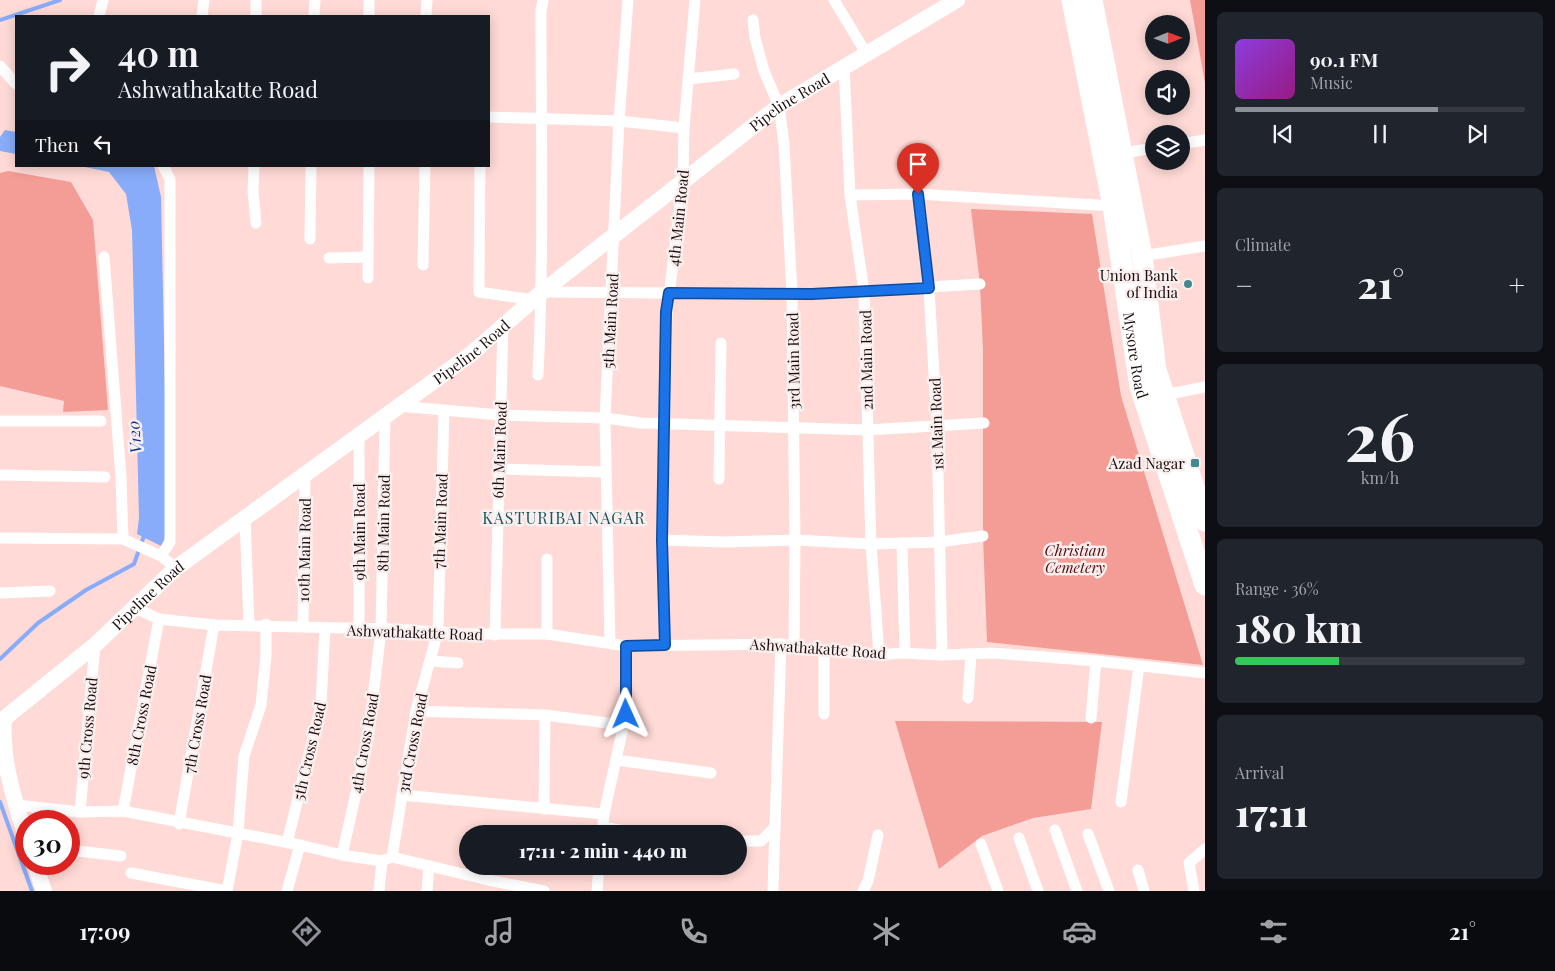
<!DOCTYPE html>
<html lang="en">
<head>
<meta charset="utf-8">
<style>
	body { margin:0; font-family:"Playfair Display",serif; background:#20242c; color:#f1f3f6; height:100vh; display:flex; flex-direction:column; font-size:19px; white-space:nowrap }
	* { box-sizing:border-box; margin:0 }
	p { font-size:16px; color:#9ea1a6 }
	.icon { flex:none; width:28px; height:28px; fill:none; stroke:currentColor; stroke-width:2; stroke-linecap:round; stroke-linejoin:round }
	.map { position:relative; flex:1; overflow:hidden }
	.side { display:flex; flex-direction:column; gap:12px; padding:12px; background:#0d0f14; width:350px }
	.side>* { flex:none }
	.hud { position:absolute; left:15px; top:15px; width:475px; height:152px; border-radius:0px; box-shadow:0 2px 12px #0003; background:#171b24; color:#f1f3f6; overflow:hidden }
	.needle { width:32px; rotate:89deg }
	.buttons { position:absolute; left:1145px; top:15px; display:grid; gap:10px }
	.buttons a { display:grid; place-items:center; width:45px; height:45px; border-radius:50%; background:#171b24; box-shadow:0 2px 12px #0003; font-size:25px }
	.speed { position:absolute; left:15px; top:810px; display:flex; gap:10px; font-size:25px; font-weight:700; text-align:center }
	.speed>* { display:grid; place-content:center; width:65px; height:65px; border-radius:50%; background:#171b24; box-shadow:0 2px 12px #0003; line-height:1 }
	.speed .limit { border:8px solid #d22; background:#fff; color:#111 }
	.pin { position:absolute; display:grid; place-items:center; width:42px; height:42px; color:#fff; margin:-51px -21px; border-radius:50% 50% 50% 0; rotate:-45deg; box-shadow:0 0 5px #0007 }
	.pin .icon { rotate:45deg }
	.me { position:absolute; width:55px; margin:-28px; rotate:359deg; stroke-linejoin:round; filter:drop-shadow(0 0 4px #0008) }
	.turn { display:flex; align-items:center; gap:18px; height:105px; padding:0 20px; font-size:22px }
	.turn .icon { width:65px; height:65px; stroke-width:2.5 }
	.turn b { display:block; font-size:35px; line-height:42px }
	.then { display:flex; align-items:center; height:48px; padding:0 20px; background:#0003; gap:10px; font-size:19px }
	.big { font-size:38px; font-weight:800; line-height:1.1 }
	.side .card { flex:1; display:flex; flex-direction:column; justify-content:center; gap:8px; min-width:0; padding:0 18px; border-radius:8px; background:#20242c }
	.side .dial { align-items:center; gap:0 }
	.dial b { font-size:65px; line-height:1 }
	.song { display:flex; align-items:center; gap:15px }
	.cover { width:60px; height:60px; border-radius:8px; background:linear-gradient(135deg,hsl(270 70% 55%),hsl(310 70% 35%)) }
	.played { height:5px; border-radius:2px; background:linear-gradient(90deg,#8c9099 70%,#363941 70%) }
	.keys { display:flex; justify-content:space-around; direction:ltr }
	.heat { display:flex; justify-content:space-between; align-items:center; font-size:28px; direction:ltr }
	.charge { height:8px; border-radius:4px; background:linear-gradient(90deg,#34c759 36%,#363941 0) }
	.trip { position:absolute; left:459px; top:825px; width:288px; height:50px; border-radius:25px; background:#171b24; box-shadow:0 2px 12px #0003; font-weight:800; line-height:50px; text-align:center }
	.dock { display:flex; height:80px; justify-content:space-around; align-items:center; background:#090b0e; color:#9ea1a6 }
	.dock .icon { width:35px; height:35px }
	.dock .active { color:#8c9099 }
	.dock b { font-size:22px; color:#f1f3f6 }
	main { display:flex; flex:1; min-height:0 }
	.map>svg:first-child { display:block }
	.green { fill:#f49c96 }
	.water { fill:#88acf9 }
	.lines { fill:none; stroke-linecap:round; stroke-linejoin:round }
	.stream { stroke:#88acf9; stroke-width:4 }
	.street { stroke:#fff; stroke-width:11 }
	.secondary { stroke:#fff; stroke-width:16 }
	.highway { stroke:#fff; stroke-width:21 }
	.route-casing { stroke:#114b97; stroke-width:12 }
	.route { stroke:#1a73e8; stroke-width:9 }
	.poi-dot { fill:#428a91; stroke:#f8efee; stroke-width:2 }
	.labels { text-anchor:middle; dominant-baseline:central; stroke-width:5; stroke-linejoin:round; paint-order:stroke }
	.street-label { font-size:15px; fill:#1c0d0c; stroke:#f8efee }
	.poi-label { font-size:15px; fill:#1c0d0c; stroke:#f8efee; text-anchor:end }
	.park-label { font-size:15px; font-style:italic; fill:#560b0f; stroke:#f8efee }
	.water-label { font-size:16px; font-style:italic; fill:#082c97; stroke:#f8efee }
	.neighbourhood-label { font-size:16px; letter-spacing:1px; fill:#1a555b; stroke:#f8efee }
</style>
</head>
<body>
<main>
<div class="map">
<svg width="1205" height="891" viewBox="0 0 1205 891">
	<rect width="100%" height="100%" fill="#ffdad6"/>
	<g class="green">
		<polygon points="1190,0 1205,0 1205,83"/>
		<polygon points="8,171 71,182 93,220 108,410 63,412 64,401 0,386 0,173"/>
		<polygon points="971,209 1092,214 1121,396 1203,665 987,642 983,536 983,351 980,284"/>
		<polygon points="895,721 1102,722 1091,809 1033,818 982,836 939,869"/>
	</g>
	<g class="water">
		<polygon points="5,130 16,132 16,154 0,151 0,137"/>
		<polygon points="80,166 154,166 161,197 168,532 161,546 137,534 139,518 132,230 126,194 109,172"/>
	</g>
	<g class="lines">
		<g class="stream">
			<polyline points="0,20 60,0"/>
			<polyline points="0,659 38,623 86,590 134,564 145,533"/>
			<polyline points="0,802 32,891"/>
		</g>
		<g class="street">
			<polyline points="256,0 256,16"/>
			<polyline points="834,0 866,53"/>
			<polyline points="99,16 103,0"/>
			<polyline points="202,16 204,0"/>
			<polyline points="314,16 315,0"/>
			<polyline points="369,16 369,0"/>
			<polyline points="426,16 427,0"/>
			<polyline points="753,20 755,38 764,71 779,106 784,144 792,293 795,540 794,647"/>
			<polyline points="0,66 16,84"/>
			<polyline points="844,66 850,195 864,292 871,544 879,655"/>
			<polyline points="688,79 734,74"/>
			<polyline points="489,117 619,121 684,128"/>
			<polyline points="1181,144 1205,140"/>
			<polyline points="1123,153 1154,148"/>
			<polyline points="254,166 253,191 256,223"/>
			<polyline points="480,166 479,292 534,300"/>
			<polyline points="918,194 929,288 937,426 942,655"/>
			<polyline points="850,195 918,194 1113,206"/>
			<polyline points="310,239 311,166"/>
			<polyline points="1142,256 1205,246"/>
			<polyline points="104,257 121,477 123,539"/>
			<polyline points="329,258 368,257"/>
			<polyline points="423,265 425,166"/>
			<polyline points="368,278 369,166"/>
			<polyline points="542,292 812,294 980,284"/>
			<path d="M538,375C544,253 541,132 541,11L543,0"/>
			<polyline points="1164,395 1205,387"/>
			<polyline points="398,406 500,415 605,418 641,423 867,430 984,423"/>
			<polyline points="0,421 101,421"/>
			<polyline points="498,469 604,472"/>
			<polyline points="0,475 105,477"/>
			<polyline points="719,479 721,343"/>
			<polyline points="245,517 249,625"/>
			<polyline points="0,538 123,539 161,556 176,568"/>
			<polyline points="662,540 724,542 795,540 871,544 939,542 983,536"/>
			<polyline points="902,543 905,653"/>
			<polyline points="161,556 170,542 170,179 163,166"/>
			<polyline points="0,593 50,591"/>
			<polyline points="135,608 159,619 214,625 393,629 466,634 547,634 626,646 781,644 805,649 879,655 902,653 942,655 992,653 1096,661 1205,673"/>
			<polyline points="303,626 305,473"/>
			<polyline points="359,629 359,434"/>
			<polyline points="547,634 547,559"/>
			<polyline points="495,635 503,325"/>
			<polyline points="610,643 605,418 619,121 628,0"/>
			<polyline points="665,645 662,540 667,312 683,181 684,128 695,0"/>
			<polyline points="430,661 458,663"/>
			<polyline points="968,698 971,654"/>
			<polyline points="416,711 545,715 623,725"/>
			<polyline points="824,714 824,650"/>
			<polyline points="1091,718 1096,661"/>
			<polyline points="616,760 711,773"/>
			<polyline points="402,795 604,814"/>
			<polyline points="1121,802 1139,666"/>
			<polyline points="16,805 80,812 123,811 300,845 342,855 382,861 392,857 488,880 544,891"/>
			<polyline points="544,809 545,715"/>
			<polyline points="123,811 159,619"/>
			<polyline points="80,812 95,645"/>
			<polyline points="179,824 214,625"/>
			<polyline points="603,827 642,834"/>
			<polyline points="1055,830 1077,891"/>
			<polyline points="602,834 604,814 626,714 626,646"/>
			<polyline points="1088,834 1109,891"/>
			<polyline points="1019,838 1038,891"/>
			<polyline points="738,841 761,841 775,827 781,644"/>
			<polyline points="287,843 321,705 325,628"/>
			<polyline points="981,844 998,891"/>
			<polyline points="69,850 121,856"/>
			<polyline points="342,855 368,740 381,630 385,416"/>
			<polyline points="392,857 416,711 438,631 444,411"/>
			<polyline points="1138,870 1144,891"/>
			<polyline points="131,873 227,891 238,833 244,756 261,705 266,656 266,624"/>
			<polyline points="287,891 300,845"/>
			<polyline points="379,891 382,861"/>
			<polyline points="427,891 429,866"/>
			<polyline points="597,891 599,866"/>
			<polyline points="773,891 775,827"/>
			<polyline points="863,891 868,881 878,835"/>
			<polyline points="1194,891 1189,863 1205,849"/>
		</g>
		<g class="secondary">
			<path d="M4,719C1,760 14,799 26,837"/>
			<path id="s1" d="M0,722L95,645L176,568L471,354L542,292L779,106L957,0"/>
			<polyline points="35,864 44,891"/>
		</g>
		<g class="highway">
			<path id="s2" d="M1072,0L1113,206L1140,387L1205,585"/>
			<polyline points="1092,0 1142,256 1156,370 1205,521"/>
		</g>
	</g>
	<g class="lines">
		<g class="route-casing">
			<polyline id="route" points="626,714 626,646 665,645 662,540 666,312 669,293 812,294 929,288 918,194"/>
		</g>
		<use href="#route" class="route"/>
	</g>
	<g class="poi-dot">
		<circle cx="1188" cy="284" r="5"/>
		<rect x="1190" y="458" width="10" height="10" rx="2.5"/>
	</g>
	<g class="labels">
		<g class="street-label">
			<text stroke="none"><textPath href="#s1" startOffset="1005">Pipeline Road</textPath></text>
			<text transform="translate(678 218) rotate(-84)">4th Main Road</text>
			<text transform="translate(610 321) rotate(-87)">5th Main Road</text>
			<text stroke="none"><textPath href="#s1" startOffset="600">Pipeline Road</textPath></text>
			<text stroke="none"><textPath href="#s2" startOffset="361">Mysore Road</textPath></text>
			<text transform="translate(866 360) rotate(-91)">2nd Main Road</text>
			<text transform="translate(793 361) rotate(-91)">3rd Main Road</text>
			<text transform="translate(936 424) rotate(-92)">1st Main Road</text>
			<text transform="translate(499 450) rotate(-88)">6th Main Road</text>
			<text transform="translate(440 521) rotate(-88)">7th Main Road</text>
			<text transform="translate(383 523) rotate(-89)">8th Main Road</text>
			<text transform="translate(359 532) rotate(-90)">9th Main Road</text>
			<text transform="translate(304 550) rotate(-89)">10th Main Road</text>
			<text stroke="none"><textPath href="#s1" startOffset="195">Pipeline Road</textPath></text>
			<text transform="translate(415 632) rotate(2)">Ashwathakatte Road</text>
			<text transform="translate(818 648) rotate(4)">Ashwathakatte Road</text>
			<text transform="translate(141 715) rotate(-79)">8th Cross Road</text>
			<text transform="translate(197 724) rotate(-80)">7th Cross Road</text>
			<text transform="translate(87 728) rotate(-85)">9th Cross Road</text>
			<text transform="translate(364 743) rotate(-80)">4th Cross Road</text>
			<text transform="translate(412 743) rotate(-79)">3rd Cross Road</text>
			<text transform="translate(309 751) rotate(-77)">5th Cross Road</text>
		</g>
		<g class="poi-label">
			<text x="1178" y="275">Union Bank<tspan x="1178" dy="17">of India</tspan></text>
			<text x="1185" y="463">Azad Nagar</text>
		</g>
		<g class="park-label">
			<text x="1075" y="550">Christian<tspan x="1075" dy="17">Cemetery</tspan></text>
		</g>
		<g class="water-label">
			<text transform="translate(134 437) rotate(-95)">V120</text>
		</g>
		<g class="neighbourhood-label">
			<text x="564" y="517">KASTURIBAI NAGAR</text>
		</g>
	</g>
</svg>
<div class="buttons">
<a><svg class="needle" viewBox="-14 -14 28 28"><path d="M0-13l5 13h-10z" fill="#e53935"/><path d="M0 13l5-13h-10z" fill="#9ea1a6"/></svg></a>
<a><svg class="icon" aria-label="sound" viewBox="0 0 24 24"><path d="M4 9h4l5-4v14l-5-4H4zM17 9q2 3 0 6"/></svg></a>
<a><svg class="icon" aria-label="layers" viewBox="0 0 24 24"><path d="M12 4l9 5-9 5-9-5zM3 14l9 5 9-5"/></svg></a>
</div>
<div class="speed"><div class="limit">30</div></div>
<div class="pin" style="left:918px;top:194px;background:#d93025"><svg class="icon" aria-label="arrive" viewBox="0 0 24 24"><path d="M6 21V4h12l-3 4 3 4H6"/></svg></div>
<svg class="me" style="left:626px;top:714px" viewBox="-20 -20 40 40"><path d="M0-17L14 15 0 8-14 15z" fill="#1a73e8" stroke="#fff" stroke-width="4"/></svg>
<div class="trip">17:11 · 2 min · 440 m</div>
<div class="hud">
<div class="turn"><svg class="icon" aria-label="right" viewBox="0 0 24 24"><path d="M7 20v-9h11M14 6l5 5-5 5"/></svg><div><b>40 m</b>Ashwathakatte Road</div></div>
<div class="then">Then<svg class="icon" aria-label="left" viewBox="0 0 24 24"><path d="M17 20v-9H6M10 6l-5 5 5 5"/></svg></div>
</div>
</div>
<section class="side">
<div class="card">
<div class="song"><i class="cover"></i><div><b>90.1 FM</b><p>Music</p></div></div>
<div class="played"></div>
<div class="keys"><svg class="icon" aria-label="previous" viewBox="0 0 24 24"><path d="M18 5L8 12l10 7zM5 5v14"/></svg><svg class="icon" aria-label="pause" viewBox="0 0 24 24"><path d="M8 5v14M16 5v14"/></svg><svg class="icon" aria-label="next" viewBox="0 0 24 24"><path d="M6 5l10 7-10 7zM19 5v14"/></svg></div>
</div>
<div class="card"><p>Climate</p>
<div class="heat"><a>−</a><b class="big">21°</b><a>+</a></div>
</div>
<div class="card dial"><b>26</b><p>km/h</p></div>
<div class="card"><p>Range · 36%</p><b class="big">180 km</b><div class="charge"></div></div>
<div class="card"><p>Arrival</p><b class="big">17:11</b></div>
</section>
</main>
<nav class="dock">
<b>17:09</b>
<svg class="icon active" aria-label="directions" viewBox="0 0 24 24"><path d="M12 3l9 9-9 9-9-9zM9 14v-3h6M13 9l2 2-2 2"/></svg>
<svg class="icon" aria-label="music" viewBox="0 0 24 24"><path d="M9 18V5l10-2v13"/><circle cx="6" cy="18" r="3"/><circle cx="16" cy="16" r="3"/></svg>
<svg class="icon" aria-label="phone" viewBox="0 0 24 24"><path d="M5 4h4l2 5-3 2q2 4 5 5l2-3 5 2v4C11 20 4 13 5 4z"/></svg>
<svg class="icon" aria-label="climate" viewBox="0 0 24 24"><path d="M12 3v18M4 7l16 10M4 17L20 7"/></svg>
<svg class="icon" aria-label="car" viewBox="0 0 24 24"><path d="M5 17H2v-5l4-1 3-4h7l3 4 3 1v5h-3M9 17h6M6 11h13"/><circle cx="7" cy="17" r="2"/><circle cx="17" cy="17" r="2"/></svg>
<svg class="icon" aria-label="filters" viewBox="0 0 24 24"><path d="M4 7h16M4 17h16"/><circle cx="9" cy="7" r="2"/><circle cx="15" cy="17" r="2"/></svg>
<b>21°</b>
</nav>
</body>
</html>
